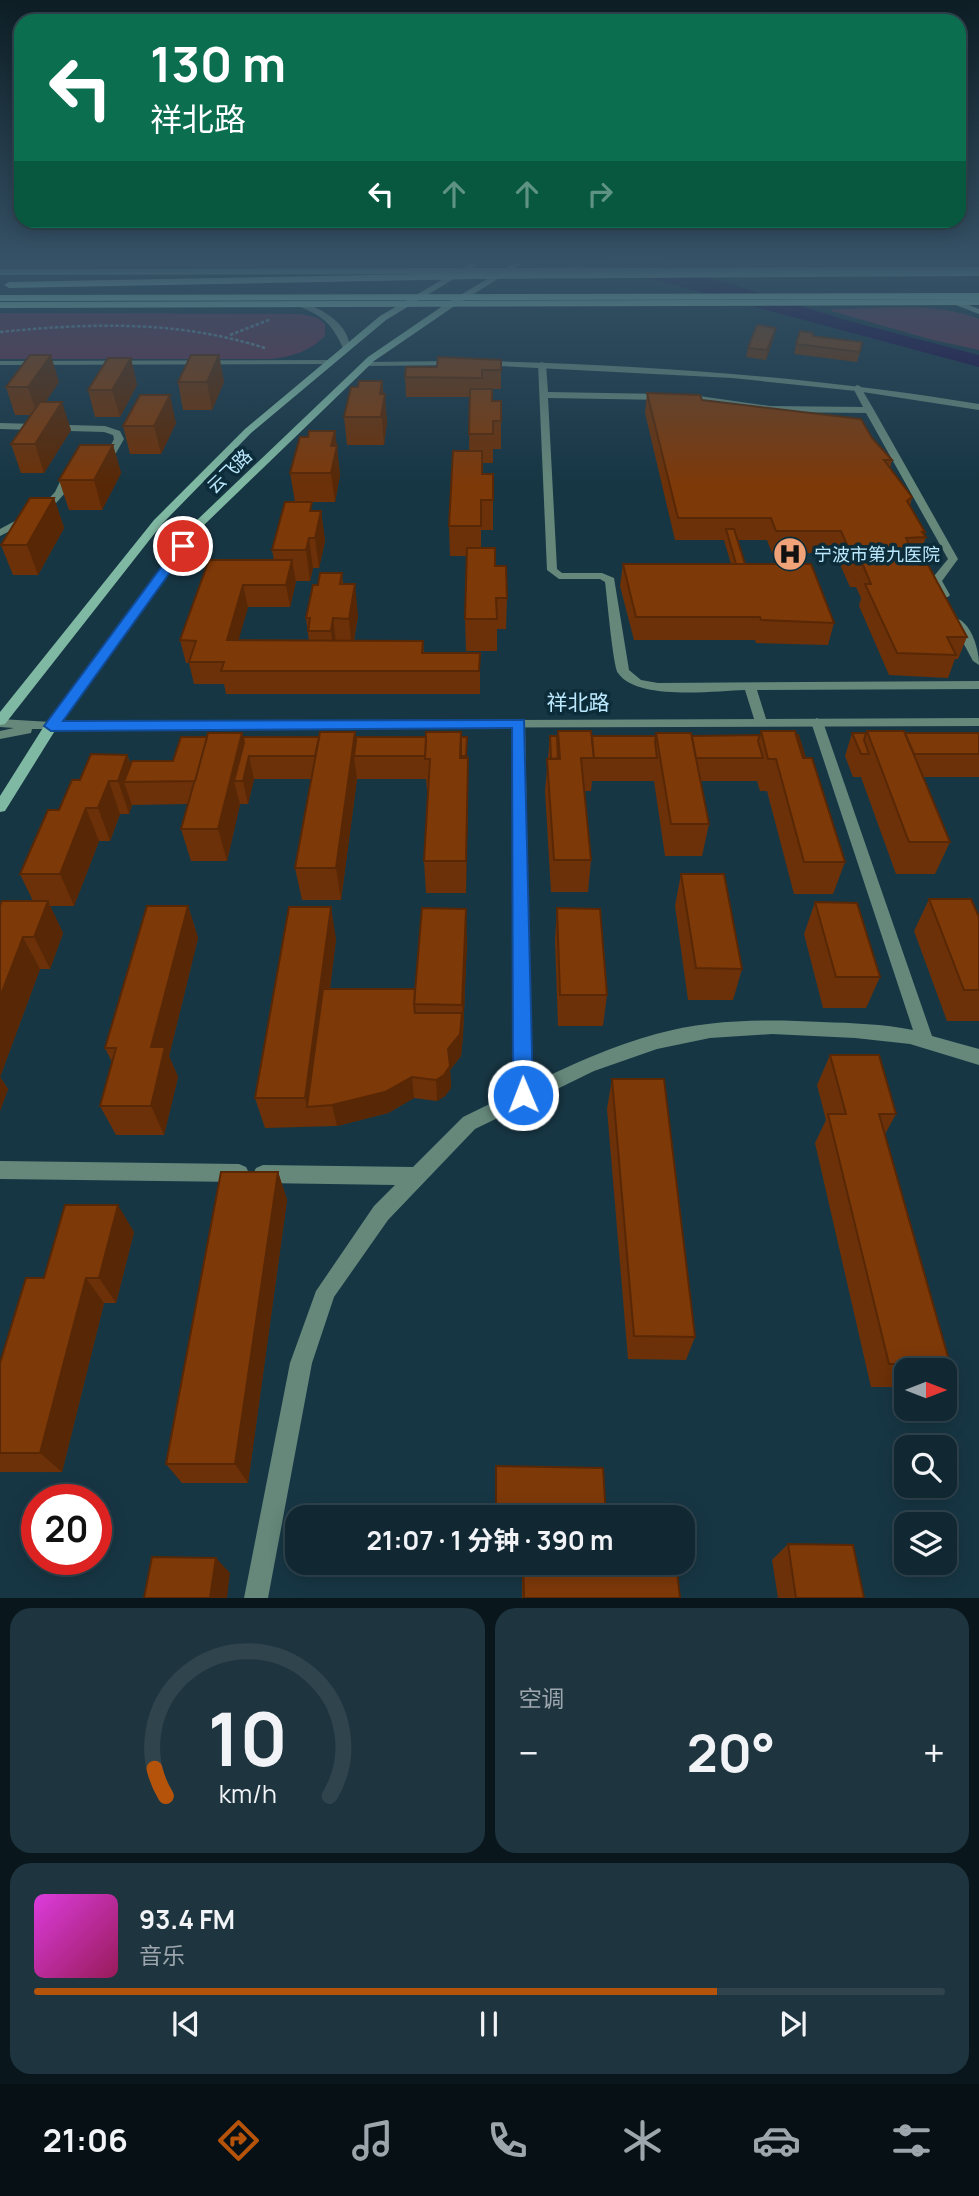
<!DOCTYPE html>
<html lang="zh">
<head>
<meta charset="utf-8">
<style>
	body { margin:0; font-family:Manrope,"Noto Sans SC",sans-serif; background:#1e343f; color:#f1f3f6; height:100vh; display:flex; flex-direction:column; font-size:26px; white-space:nowrap }
	* { box-sizing:border-box; margin:0 }
	p { font-size:23px; color:#9ca6ac }
	.icon { flex:none; width:38px; height:38px; fill:none; stroke:currentColor; stroke-width:2; stroke-linecap:round; stroke-linejoin:round }
	.map { position:relative; height:1598px; overflow:hidden }
	.panel { display:flex; flex-direction:column; gap:10px; padding:10px; background:#09161c; flex:1 }
	.panel>* { flex:none }
	.top-card { position:absolute; left:14px; top:14px; width:952px; height:214px; border-radius:21px; box-shadow:0 4px 18px #0003,0 0 0 2px #30444e; background:#0b6e4f; color:#fff; overflow:hidden }
	.needle { width:46px; rotate:90deg }
	.buttons { position:absolute; left:894px; top:1358px; display:grid; gap:14px }
	.buttons a { display:grid; place-items:center; width:63px; height:63px; border-radius:14px; background:#112833; box-shadow:0 4px 18px #0003,0 0 0 2px #30444e; font-size:35px }
	.speed { position:absolute; left:21px; top:1484px; display:flex; gap:14px; font-size:35px; font-weight:700; text-align:center }
	.speed>* { display:grid; place-content:center; width:91px; height:91px; border-radius:50%; background:#112833; box-shadow:0 4px 18px #0003,0 0 0 2px #30444e; line-height:1 }
	.speed .limit { border:10px solid #d22; background:#fff; color:#111 }
	.pin { position:absolute; display:grid; place-items:center; width:60px; height:60px; color:#fff; margin:-30px; border:4px solid #fff; border-radius:50%; box-shadow:0 2px 7px #0007 }
	.me { position:absolute; width:77px; margin:-38px; rotate:359deg; stroke-linejoin:round; filter:drop-shadow(0 0 5px #0008) }
	.turn { display:flex; align-items:center; gap:24px; height:147px; padding:0 21px; font-size:32px }
	.turn .icon { width:91px; height:91px; stroke-width:2.5 }
	.turn b { display:block; font-size:49px; line-height:60px }
	.lanes { display:flex; align-items:center; height:66px; padding:0 21px; background:#0003; justify-content:center; gap:35px; direction:ltr }
	.lanes .off { opacity:.35 }
	.big { font-size:52px; font-weight:700; line-height:1.1 }
	.panel .tile { flex:1; display:flex; flex-direction:column; justify-content:center; gap:10px; min-width:0; padding:0 24px; border-radius:21px; background:#1e343f }
	.panel .dial { align-items:center; gap:0 }
	.dial svg { height:182px; overflow:visible; fill:none; stroke:#30444e; stroke-width:7; stroke-linecap:round; text-anchor:middle }
	.dial text { fill:#f1f3f6; stroke:none }
	.song { display:flex; align-items:center; gap:21px }
	.cover { width:84px; height:84px; border-radius:10px; background:linear-gradient(135deg,hsl(300 70% 55%),hsl(330 70% 35%)) }
	.played { height:7px; border-radius:4px; background:linear-gradient(90deg,#b45309 75%,#30444e 75%) }
	.keys { display:flex; justify-content:space-around; direction:ltr }
	.heat { display:flex; justify-content:space-between; align-items:center; font-size:38px; direction:ltr }
	.panel .tiles { flex:1; display:grid; gap:10px; grid-template-columns:1fr 1fr }
	.tile:last-child { grid-column:span 2 }
	.trip { position:absolute; left:285px; top:1505px; width:410px; height:70px; border-radius:21px; background:#112833; box-shadow:0 4px 18px #0003,0 0 0 2px #30444e; font-weight:700; line-height:70px; text-align:center }
	.dock { display:flex; height:112px; justify-content:space-around; align-items:center; background:#071014; color:#9ca6ac }
	.dock .icon { width:49px; height:49px }
	.dock .current { color:#b45309 }
	.dock b { font-size:32px; color:#f1f3f6 }
	.map>svg:first-child { display:block }
	.green { fill:#65344e }
	.water { fill:#1b0b44 }
	.lines { fill:none; stroke-linecap:round; stroke-linejoin:round }
	.path { stroke:#698fa1; stroke-width:2.5; stroke-dasharray:3.5 2; stroke-linecap:butt }
	.service { fill:#65887b; fill-rule:evenodd }
	.tertiary { fill:#65887b; fill-rule:evenodd }
	.secondary { fill:#80b9a3; fill-rule:evenodd }
	.primary { fill:#94dfc3; fill-rule:evenodd }
	.trunk { fill:#a5eed2; fill-rule:evenodd }
	.wall { fill:#6c3108 }
	.shaded-wall { fill:#582806 }
	.building { fill:#7e3909; stroke:#582806; stroke-width:2 }
	.route { fill:#1a73e8; stroke:#114b97; stroke-width:2 }
	.labels { text-anchor:middle; dominant-baseline:central; stroke-width:7; stroke-linejoin:round; paint-order:stroke }
	.far-street-label { font-size:18px; fill:#bbe8fd; stroke:#0c2c39 }
	.far-poi-label { font-size:18px; fill:#bbe8fd; stroke:#0c2c39; text-anchor:start }
	.street-label { font-size:21px; fill:#bbe8fd; stroke:#0c2c39 }
</style>
</head>
<body>
<div class="map">
<svg width="979" height="1598" viewBox="0 0 979 1598">
	<rect width="100%" height="100%" fill="#173644"/>
	<g class="green">
		<polygon points="0,260 419,260 355,266 0,267"/>
		<polygon points="666,260 979,260 979,264 678,265"/>
		<path d="M833,309C879,309 935,301 979,319V350L933,340L831,311Z"/>
		<path d="M0,313L301,314L318,318L325,324V336C308,352 294,356 271,359H0Z"/>
	</g>
	<polygon class="water" points="602,260 653,260 849,321 979,355 979,367 648,278"/>
	<g class="lines">
		<g class="path">
			<path d="M0,332C91,323 177,320 265,348"/>
			<polyline points="230,335 271,319"/>
		</g>
		<g class="service">
			<path d="M542,362L546,364L548,392L665,394L669,397L665,400L548,398L557,569L562,573H602L614,578L629,670L641,680L658,683L979,681V689L757,690L767,722L761,726L755,722L745,690C714,691 637,701 618,673C613,666 607,596 605,582L600,579H559L547,570L538,364Z"/>
			<polygon points="857,385 860,386 874,410 958,559 942,581 950,595 948,597 940,597 930,581 948,559 866,413 770,412 685,400 681,397 685,394 770,406 863,407 853,388"/>
			<polygon points="0,423 105,426 120,431 124,439 116,453 100,460 95,457 109,449 114,439 113,435 104,432 0,429"/>
			<polygon points="66,469 74,471 65,493 49,511 0,536 0,529 41,507 55,492"/>
			<path d="M958,619C972,625 979,650 979,665L973,661L952,622Z"/>
			<path d="M817,718L823,722L932,1036L979,1049V1065L910,1044L855,1038L772,1034L710,1038L657,1049L594,1071L475,1129L388,1220L334,1297L312,1363L268,1598H244L290,1363L316,1291L374,1206L395,1185L263,1183L256,1180L253,1174L256,1168L263,1165L413,1167L463,1117L514,1092L513,723L514,720L519,719L525,723L532,1084C572,1064 613,1046 656,1034C710,1019 767,1019 822,1022C852,1023 883,1024 913,1030L811,722Z"/>
			<polygon points="0,1161 239,1164 246,1167 249,1173 246,1179 239,1182 0,1179"/>
		</g>
		<g class="tertiary">
			<polygon points="553,260 564,260 588,270 583,271"/>
			<path d="M301,302C323,309 350,324 350,350H344C332,324 325,317 298,306L297,304Z"/>
			<polygon points="334,360 335,362 331,364 0,365 0,361"/>
			<polygon points="456,361 459,361 459,365 366,366 362,364 366,362"/>
			<path d="M483,361C650,365 814,377 979,404V410L856,391L732,378L480,365V361Z"/>
			<polygon points="979,718 979,726 32,729 31,733 0,739 0,731 14,728 0,727 0,719 51,722"/>
		</g>
		<g class="secondary">
			<polygon points="476,260 485,260 386,320 251,433 162,524 5,724 0,725 0,712 154,520 245,429 380,316"/>
			<polygon points="520,260 528,260 456,305 374,361 204,525 56,729 5,811 0,812 0,796 46,723 196,521 368,357 450,301"/>
			<polygon points="956,300 979,309 979,314 953,304 953,300"/>
		</g>
		<g class="primary">
			<polygon points="979,267 979,273 0,275 0,269"/>
			<polygon points="979,299 979,305 0,308 0,302"/>
		</g>
		<g class="trunk">
			<polygon points="979,270 979,276 474,279 9,288 4,285 9,282 474,273"/>
			<polygon points="979,293 979,299 0,301 0,295"/>
		</g>
	</g>
	<g class="wall">
		<polygon points="812,336 860,352 857,362 794,354 796,344"/>
		<polygon points="774,337 766,360 746,357 748,348"/>
		<polygon points="219,355 224,382 212,410 183,410 178,382"/>
		<polygon points="131,358 137,385 120,417 95,417 88,390"/>
		<polygon points="501,360 501,389 492,389 492,401 501,401 501,449 493,449 493,463 482,463 482,474 493,474 493,530 481,530 481,548 495,566 507,598 506,629 497,629 497,651 466,651 465,619 467,556 450,556 449,526 469,451 470,397 406,397 405,377 437,367"/>
		<polygon points="382,381 387,422 384,445 347,445 344,417 358,387"/>
		<polygon points="59,382 45,402 71,430 44,473 21,473 11,444 31,415 15,415 6,387"/>
		<polygon points="647,393 702,400 872,438 892,460 890,468 912,497 910,506 925,532 924,535 926,537 918,559 916,559 967,637 958,659 955,659 948,678 889,675 859,606 861,598 856,587 850,587 835,553 772,553 767,540 737,540 745,564 834,623 828,645 756,643 755,640 634,640 620,586 623,564 731,564 724,540 675,540 645,413"/>
		<polygon points="176,423 161,454 130,454 123,426"/>
		<polygon points="335,431 340,475 335,502 295,502 290,473 308,437"/>
		<polygon points="113,445 121,473 102,510 69,510 59,480"/>
		<polygon points="54,498 64,528 38,575 13,575 1,545"/>
		<polygon points="313,511 321,511 325,541 319,568 313,568 310,581 296,581 290,607 248,607 238,640 309,641 306,618 318,585 342,573 343,584 358,616 354,641 423,641 424,653 480,653 480,694 226,694 224,684 194,684 189,663 186,663 180,640 209,560 274,560 272,550"/>
		<polygon points="558,731 592,736 656,736 656,733 692,736 760,736 761,731 805,757 845,862 833,894 794,894 767,791 760,791 757,781 701,781 709,824 702,856 665,856 654,781 592,781 591,791 584,791 591,860 588,892 551,892 545,791 550,736 557,736"/>
		<polygon points="867,731 905,733 979,733 979,777 923,777 950,842 935,874 896,874 861,777 853,777 845,756 852,733 866,733"/>
		<polygon points="242,733 243,737 461,737 468,758 468,791 466,893 426,893 424,861 428,791 427,791 426,779 357,779 341,900 302,900 295,868 311,779 254,779 248,804 240,804 227,861 191,861 181,829 188,804 132,805 129,814 120,814 110,841 99,841 74,906 50,906 63,933 50,969 40,969 0,1077 8,1089 0,1111 0,906 33,901 20,874 59,810 80,780 127,755 131,764 173,761 207,737"/>
		<polygon points="681,874 742,969 733,1000 688,1000 675,906"/>
		<polygon points="929,899 979,917 979,1021 947,1021 914,931"/>
		<polygon points="815,902 880,977 866,1008 823,1008 804,934"/>
		<polygon points="188,906 198,938 169,1056 178,1077 164,1135 116,1135 100,1106 112,1062 105,1048"/>
		<polygon points="557,908 607,995 603,1026 558,1026 555,940"/>
		<polygon points="336,939 330,989 415,989 467,941 463,1035 461,1056 450,1070 451,1088 445,1096 437,1101 414,1098 388,1113 337,1126 265,1128 255,1098"/>
		<polygon points="830,1055 896,1114 885,1134 950,1364 944,1370 906,1370 906,1387 871,1387 815,1143 826,1120 817,1085"/>
		<polygon points="612,1079 695,1337 686,1360 628,1359 607,1109"/>
		<polygon points="278,1172 287,1200 248,1483 182,1483 166,1464"/>
		<polygon points="134,1232 116,1303 104,1303 62,1472 0,1472 0,1363 44,1278"/>
		<polygon points="788,1544 864,1598 778,1598 772,1560"/>
		<polygon points="467,1563 676,1563 680,1598 522,1598 522,1573 478,1573"/>
	</g>
	<g class="shaded-wall">
		<polygon points="776,328 774,337 766,360 767,350"/>
		<polygon points="51,355 59,382 37,415 28,387"/>
		<polygon points="219,355 224,382 212,410 207,382"/>
		<polygon points="131,358 137,385 120,417 112,390"/>
		<polygon points="382,381 384,403 385,394 387,422 384,445 380,394"/>
		<polygon points="170,395 176,423 161,454 154,426"/>
		<polygon points="62,402 71,430 44,473 35,444"/>
		<polygon points="335,431 340,475 335,502 331,473 331,446"/>
		<polygon points="113,445 121,473 102,510 94,480"/>
		<polygon points="54,498 64,528 38,575 27,545"/>
		<polygon points="321,511 325,541 319,568 315,538"/>
		<polygon points="309,538 313,568 310,581 306,550"/>
		<polygon points="292,560 296,582 290,607 286,585"/>
		<polygon points="355,584 358,616 352,650 349,619"/>
		<polygon points="243,585 248,607 232,663 227,640"/>
		<polygon points="333,618 337,650 335,663 331,631"/>
		<polygon points="355,732 358,756 354,756 357,779 341,900 336,868"/>
		<polygon points="242,733 248,761 249,756 254,779 248,804 243,781 234,781 240,804 227,861 218,829"/>
		<polygon points="127,755 136,781 124,782 132,805 129,814 118,781"/>
		<polygon points="468,758 468,791 466,893 466,861"/>
		<polygon points="109,781 120,814 110,841 98,808"/>
		<polygon points="86,808 99,841 74,906 60,874"/>
		<polygon points="48,901 63,933 50,969 34,937"/>
		<polygon points="188,906 198,938 169,1056 178,1077 164,1135 151,1106 151,1047"/>
		<polygon points="331,907 336,939 315,1106 307,1107 305,1098"/>
		<polygon points="466,909 467,941 463,1035 462,1005"/>
		<polygon points="23,937 40,969 0,1077 8,1089 0,1111 0,997"/>
		<polygon points="462,1013 463,1035 461,1056 450,1070 451,1088 445,1096 437,1101 436,1080"/>
		<polygon points="412,1077 414,1098 388,1113 337,1126 332,1105"/>
		<polygon points="278,1172 287,1200 248,1483 235,1464"/>
		<polygon points="118,1205 134,1232 116,1303 99,1278"/>
		<polygon points="86,1278 104,1303 62,1472 40,1453"/>
		<polygon points="216,1558 230,1573 227,1598 210,1598"/>
	</g>
	<g class="building">
		<polygon points="757,325 776,328 767,350 748,348"/>
		<polygon points="800,331 813,333 812,336 862,342 860,352 796,344"/>
		<polygon points="30,355 51,355 28,387 6,387"/>
		<polygon points="191,355 219,355 207,382 178,382"/>
		<polygon points="438,357 501,360 501,370 482,370 482,378 405,377 406,367 437,367"/>
		<polygon points="108,358 131,358 112,390 88,390"/>
		<polygon points="359,381 382,381 380,394 385,394 381,417 344,417 351,387 358,387"/>
		<polygon points="470,389 492,389 492,401 501,401 501,421 493,421 493,434 469,434"/>
		<polygon points="647,393 700,395 702,400 861,419 872,438 892,460 884,460 912,497 907,501 925,532 922,532 926,537 906,538 919,565 928,565 967,637 947,637 956,655 897,653 865,584 871,584 863,565 856,565 841,531 776,531 771,518 678,518"/>
		<polygon points="140,395 170,395 154,426 123,426"/>
		<polygon points="40,402 62,402 35,444 11,444"/>
		<polygon points="309,431 335,431 331,446 337,446 331,473 290,473 300,437 308,437"/>
		<polygon points="80,445 113,445 94,480 59,480"/>
		<polygon points="453,451 482,451 482,474 493,474 493,500 481,500 481,526 449,526"/>
		<polygon points="30,498 54,498 27,545 1,545"/>
		<polygon points="285,502 312,502 310,511 321,511 315,538 309,538 306,550 272,550"/>
		<polygon points="726,529 734,529 745,564 736,564"/>
		<polygon points="467,548 495,548 495,566 506,566 507,598 496,598 497,619 465,619"/>
		<polygon points="209,560 292,560 286,585 243,585 227,640 423,641 422,653 480,653 479,671 221,671 224,662 189,662 196,641 180,640"/>
		<polygon points="623,564 811,564 834,623 761,620 760,617 636,617"/>
		<polygon points="320,573 342,573 340,584 355,584 349,619 333,618 331,631 308,631 310,618 306,618 313,585 318,585"/>
		<polygon points="558,731 591,731 594,758 581,758 591,860 554,860 547,759 560,759"/>
		<polygon points="761,731 795,731 803,758 812,758 845,862 804,862 776,759 768,759"/>
		<polygon points="867,731 904,731 950,842 909,842"/>
		<polygon points="320,732 355,732 336,868 295,868"/>
		<polygon points="426,732 461,732 460,758 468,758 466,861 424,861 430,759 425,759"/>
		<polygon points="208,733 242,733 218,829 181,829"/>
		<polygon points="656,733 691,733 709,824 671,824"/>
		<polygon points="852,733 866,733 864,740 869,754 861,754"/>
		<polygon points="905,733 979,733 979,754 914,754"/>
		<polygon points="760,735 758,741 763,758 696,758 692,736"/>
		<polygon points="796,735 798,735 805,757 803,757"/>
		<polygon points="550,736 557,736 558,758 551,759"/>
		<polygon points="592,736 656,736 655,742 657,758 592,758 594,758"/>
		<polygon points="181,737 207,737 195,781 124,782 132,761 173,761"/>
		<polygon points="243,737 319,737 315,756 249,756 243,781 234,781 244,743"/>
		<polygon points="356,737 426,737 425,756 354,756 356,741"/>
		<polygon points="461,737 467,737 466,756 461,756"/>
		<polygon points="91,754 127,755 118,781 109,781 98,808 86,808 60,874 20,874 48,810 59,810 72,780 80,780"/>
		<polygon points="681,874 724,874 742,969 696,968"/>
		<polygon points="929,899 971,899 979,917 979,990 964,990"/>
		<polygon points="2,901 48,901 34,937 23,937 0,997 0,906"/>
		<polygon points="815,902 857,903 880,977 836,977"/>
		<polygon points="147,906 188,906 151,1047 165,1047 151,1106 100,1106 116,1048 105,1048"/>
		<polygon points="289,907 331,907 305,1098 255,1098"/>
		<polygon points="422,908 466,909 462,1005 414,1004"/>
		<polygon points="557,908 600,909 607,995 560,995"/>
		<polygon points="323,989 415,989 414,1004 415,1013 462,1013 460,1034 448,1049 450,1066 444,1075 436,1080 412,1077 385,1092 332,1105 307,1107"/>
		<polygon points="830,1055 879,1055 896,1114 879,1114 950,1364 889,1364 828,1114 846,1114"/>
		<polygon points="612,1079 664,1079 695,1337 634,1336"/>
		<polygon points="221,1172 278,1172 235,1464 166,1464"/>
		<polygon points="65,1205 118,1205 99,1278 86,1278 40,1453 0,1453 0,1363 26,1278 44,1278"/>
		<polygon points="496,1466 603,1468 606,1517 470,1517 478,1512 496,1512"/>
		<polygon points="788,1544 853,1545 864,1598 796,1598"/>
		<polygon points="152,1557 216,1558 210,1598 144,1598"/>
		<polygon points="523,1563 676,1563 680,1598 524,1598"/>
	</g>
	<linearGradient id="sky" x2="0" y2="1"><stop stop-color="#0d1e25"/><stop offset="0.54" stop-color="#365267"/><stop offset="1" stop-color="#365267" stop-opacity="0"/></linearGradient>
	<rect width="979" height="484" fill="url(#sky)"/>
	<polygon class="route" points="183,542 189,546 63,721 524,720 533,1095 530,1102 523,1104 516,1102 513,1095 512,728 51,731 44,726 179,543"/>
	<defs>
		<g id="hospital-disc" transform="scale(1.75)"><circle r="9.5" fill="#f0a279" stroke="#0c2c39"/><path d="M-5-5h3v3.5h4V-5h3V5h-3V1.5h-4V5h-3Z" fill="#111"/></g>
	</defs>
	<g fill-rule="evenodd">
		<use href="#hospital-disc" x="790" y="554"/>
	</g>
	<g class="labels">
		<g class="far-street-label">
			<text transform="translate(229 471) rotate(-44)">云飞路</text>
		</g>
		<g class="far-poi-label">
			<text x="814" y="554">宁波市第九医院</text>
		</g>
		<g class="street-label">
			<text x="578" y="702">祥北路</text>
		</g>
	</g>
</svg>
<div class="buttons">
<a><svg class="needle" viewBox="-14 -14 28 28"><path d="M0-13l5 13h-10z" fill="#e53935"/><path d="M0 13l5-13h-10z" fill="#9ca6ac"/></svg></a>
<a><svg class="icon" aria-label="search" viewBox="0 0 24 24"><circle cx="10" cy="10" r="6"/><path d="M15 15l6 6"/></svg></a>
<a><svg class="icon" aria-label="layers" viewBox="0 0 24 24"><path d="M12 4l9 5-9 5-9-5zM3 14l9 5 9-5"/></svg></a>
</div>
<div class="speed"><div class="limit">20</div></div>
<div class="pin" style="left:183px;top:546px;background:#d93025"><svg class="icon" aria-label="arrive" viewBox="0 0 24 24"><path d="M6 21V4h12l-3 4 3 4H6"/></svg></div>
<svg class="me" style="left:523px;top:1095px" viewBox="-20 -20 40 40"><circle r="17" fill="#1a73e8" stroke="#fff" stroke-width="3"/><path d="M0-11L8 9 0 5-8 9z" fill="#fff"/></svg>
<div class="trip">21:07 · 1 分钟 · 390 m</div>
<div class="top-card">
<div class="turn"><svg class="icon" aria-label="left" viewBox="0 0 24 24"><path d="M17 20v-9H6M10 6l-5 5 5 5"/></svg><div><b>130 m</b>祥北路</div></div>
<div class="lanes"><svg class="icon" aria-label="left" viewBox="0 0 24 24"><path d="M17 20v-9H6M10 6l-5 5 5 5"/></svg><svg class="icon off" aria-label="ahead" viewBox="0 0 24 24"><path d="M12 20V5M6 11l6-6 6 6"/></svg><svg class="icon off" aria-label="ahead" viewBox="0 0 24 24"><path d="M12 20V5M6 11l6-6 6 6"/></svg><svg class="icon off" aria-label="right" viewBox="0 0 24 24"><path d="M7 20v-9h11M14 6l5 5-5 5"/></svg></div>
</div>
</div>
<section class="panel">
<div class="tiles">
<div class="tile dial"><svg viewBox="0 0 100 80">
<path d="M14 69A42 42 0 1 1 86 69"/>
<path d="M14 69A42 42 0 0 1 9 57" stroke="#b45309"/>
<text x="50" y="56" font-size="32" font-weight="700">10</text>
<text x="50" y="72" font-size="11">km/h</text>
</svg></div>
<div class="tile"><p>空调</p>
<div class="heat"><a>−</a><b class="big">20°</b><a>+</a></div>
</div>
<div class="tile">
<div class="song"><i class="cover"></i><div><b>93.4 FM</b><p>音乐</p></div></div>
<div class="played"></div>
<div class="keys"><svg class="icon" aria-label="previous" viewBox="0 0 24 24"><path d="M18 5L8 12l10 7zM5 5v14"/></svg><svg class="icon" aria-label="pause" viewBox="0 0 24 24"><path d="M8 5v14M16 5v14"/></svg><svg class="icon" aria-label="next" viewBox="0 0 24 24"><path d="M6 5l10 7-10 7zM19 5v14"/></svg></div>
</div>
</div>
</section>
<nav class="dock">
<b>21:06</b>
<svg class="icon current" aria-label="directions" viewBox="0 0 24 24"><path d="M12 3l9 9-9 9-9-9zM9 14v-3h6M13 9l2 2-2 2"/></svg>
<svg class="icon" aria-label="music" viewBox="0 0 24 24"><path d="M9 18V5l10-2v13"/><circle cx="6" cy="18" r="3"/><circle cx="16" cy="16" r="3"/></svg>
<svg class="icon" aria-label="phone" viewBox="0 0 24 24"><path d="M5 4h4l2 5-3 2q2 4 5 5l2-3 5 2v4C11 20 4 13 5 4z"/></svg>
<svg class="icon" aria-label="climate" viewBox="0 0 24 24"><path d="M12 3v18M4 7l16 10M4 17L20 7"/></svg>
<svg class="icon" aria-label="car" viewBox="0 0 24 24"><path d="M5 17H2v-5l4-1 3-4h7l3 4 3 1v5h-3M9 17h6M6 11h13"/><circle cx="7" cy="17" r="2"/><circle cx="17" cy="17" r="2"/></svg>
<svg class="icon" aria-label="filters" viewBox="0 0 24 24"><path d="M4 7h16M4 17h16"/><circle cx="9" cy="7" r="2"/><circle cx="15" cy="17" r="2"/></svg>
</nav>
</body>
</html>
